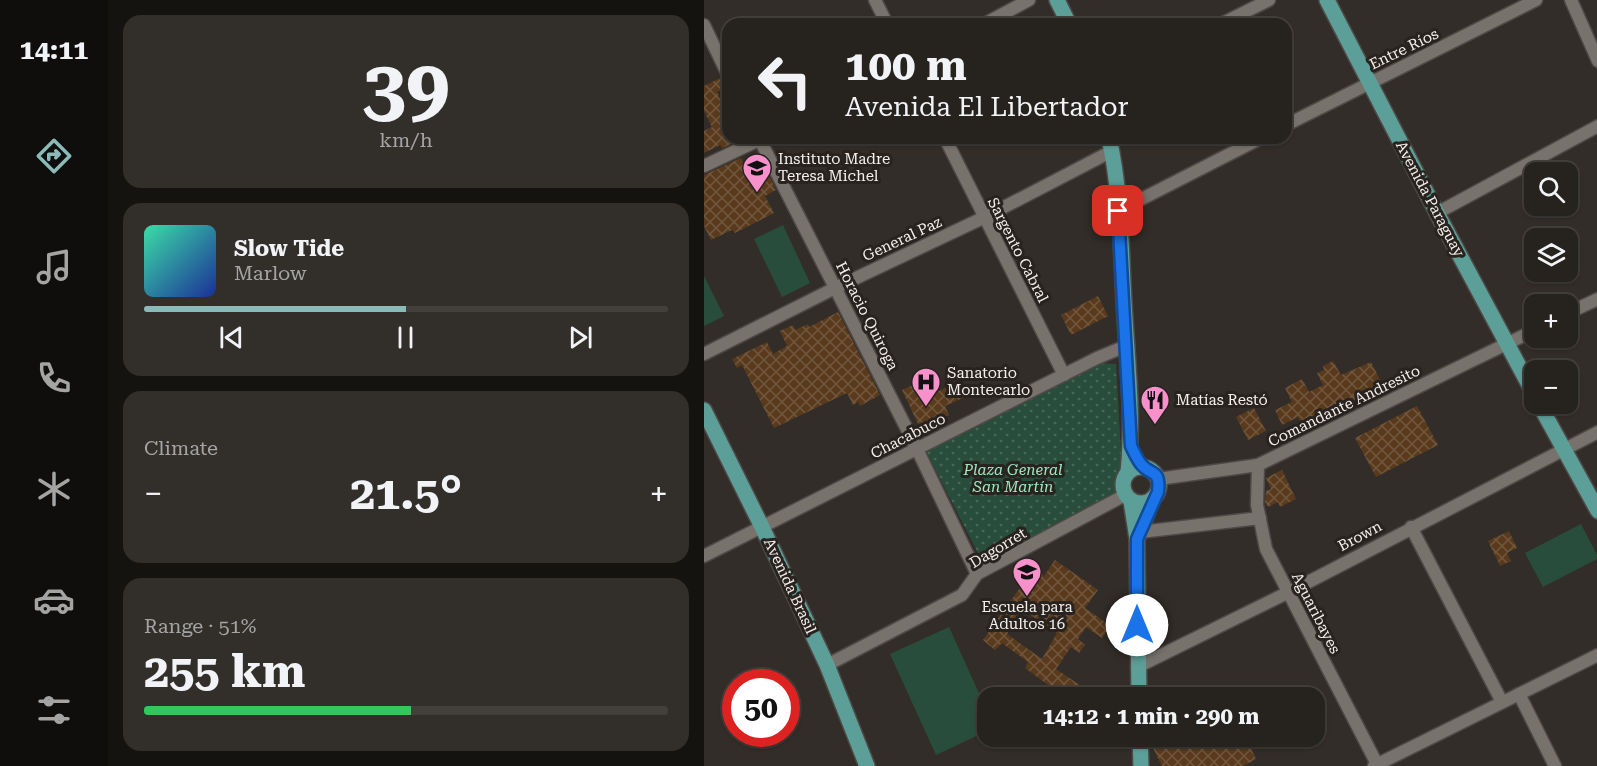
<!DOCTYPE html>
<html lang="en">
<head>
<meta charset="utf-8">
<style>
	body { margin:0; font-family:"Roboto Serif",serif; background:#322f2b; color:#f1f3f6; height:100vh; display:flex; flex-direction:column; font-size:22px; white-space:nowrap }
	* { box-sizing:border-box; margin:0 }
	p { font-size:20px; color:#a4a4a4 }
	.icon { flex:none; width:33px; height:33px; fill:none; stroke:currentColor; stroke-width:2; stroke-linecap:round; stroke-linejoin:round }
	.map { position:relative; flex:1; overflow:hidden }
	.sheet { display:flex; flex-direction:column; gap:15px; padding:15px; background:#151310; width:596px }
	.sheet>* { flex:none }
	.hud { position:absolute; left:18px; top:18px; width:570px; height:126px; border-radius:18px; box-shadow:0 2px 4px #0004,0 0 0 2px #423f3c; background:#26221e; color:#f1f3f6; overflow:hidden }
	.controls { position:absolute; left:820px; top:162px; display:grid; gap:12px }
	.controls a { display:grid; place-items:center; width:54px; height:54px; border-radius:12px; background:#26221e; box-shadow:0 2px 4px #0004,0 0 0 2px #423f3c; font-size:30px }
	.speed { position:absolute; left:18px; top:669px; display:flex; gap:12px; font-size:30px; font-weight:700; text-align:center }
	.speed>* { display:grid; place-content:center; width:78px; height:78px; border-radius:50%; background:#26221e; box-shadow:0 2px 4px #0004,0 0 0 2px #423f3c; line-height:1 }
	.speed .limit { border:9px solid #d22; background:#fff; color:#111 }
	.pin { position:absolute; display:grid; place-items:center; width:51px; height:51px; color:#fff; margin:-26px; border-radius:12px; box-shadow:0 3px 9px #0006 }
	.me { position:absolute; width:66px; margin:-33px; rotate:0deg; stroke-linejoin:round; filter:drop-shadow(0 0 4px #0008) }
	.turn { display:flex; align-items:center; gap:21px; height:126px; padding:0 24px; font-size:27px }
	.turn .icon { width:78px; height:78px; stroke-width:2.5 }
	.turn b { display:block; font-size:42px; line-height:51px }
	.big { font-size:45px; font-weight:700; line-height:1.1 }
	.sheet .widget { flex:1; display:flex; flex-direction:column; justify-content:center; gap:9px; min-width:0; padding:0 21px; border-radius:18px; background:#322f2b }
	.sheet .dial { align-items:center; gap:0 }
	.dial b { font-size:78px; line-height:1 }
	.song { display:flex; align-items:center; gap:18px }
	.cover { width:72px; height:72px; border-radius:9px; background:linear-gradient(135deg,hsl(160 70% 55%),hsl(230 70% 35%)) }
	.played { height:6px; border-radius:3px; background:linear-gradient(90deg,#8bbbb9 50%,#423f3c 50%) }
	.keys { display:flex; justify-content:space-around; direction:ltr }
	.heat { display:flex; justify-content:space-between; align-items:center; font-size:33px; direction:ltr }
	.charge { height:9px; border-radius:4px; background:linear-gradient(90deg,#34c759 51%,#423f3c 0) }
	.trip { position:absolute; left:273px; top:687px; width:348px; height:60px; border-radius:18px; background:#26221e; box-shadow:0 2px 4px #0004,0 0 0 2px #423f3c; font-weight:700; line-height:60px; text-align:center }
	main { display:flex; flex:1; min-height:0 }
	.tabs { display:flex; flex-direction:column; width:108px; justify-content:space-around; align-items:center; background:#0f0e0c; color:#a4a4a4 }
	.tabs .icon { width:42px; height:42px }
	.tabs .active { color:#8bbbb9 }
	.tabs b { font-size:27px; color:#f1f3f6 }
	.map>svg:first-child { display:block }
	.grass { fill:#294d3c }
	.park { fill:url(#park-dots) }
	.building { fill:url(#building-cross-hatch); fill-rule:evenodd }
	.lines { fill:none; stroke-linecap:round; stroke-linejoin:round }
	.minor-casing { stroke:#4e4946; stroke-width:15 }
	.major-casing { stroke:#4e4946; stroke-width:18 }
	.minor { stroke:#78726d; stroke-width:12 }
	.major { stroke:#5b9f98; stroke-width:15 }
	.route-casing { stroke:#114b97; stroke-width:15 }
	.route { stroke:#1a73e8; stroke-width:10 }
	.labels { text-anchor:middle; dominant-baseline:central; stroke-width:6; stroke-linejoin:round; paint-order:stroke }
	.street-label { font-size:15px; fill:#f3efec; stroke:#28231f }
	.poi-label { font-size:15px; fill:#f3efec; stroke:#28231f; text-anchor:start }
	.park-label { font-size:15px; font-style:italic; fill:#9de9c3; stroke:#28231f }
</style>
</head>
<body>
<main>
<nav class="tabs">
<b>14:11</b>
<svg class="icon active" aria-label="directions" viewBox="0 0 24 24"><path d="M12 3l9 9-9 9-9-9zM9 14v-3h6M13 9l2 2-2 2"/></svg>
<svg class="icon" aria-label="music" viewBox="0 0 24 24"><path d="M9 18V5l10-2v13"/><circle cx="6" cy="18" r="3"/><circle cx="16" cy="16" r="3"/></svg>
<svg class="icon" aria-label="phone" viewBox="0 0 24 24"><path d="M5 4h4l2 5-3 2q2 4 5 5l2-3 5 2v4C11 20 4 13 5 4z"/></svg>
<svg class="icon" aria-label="climate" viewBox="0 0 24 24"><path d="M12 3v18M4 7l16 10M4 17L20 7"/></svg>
<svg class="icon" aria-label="car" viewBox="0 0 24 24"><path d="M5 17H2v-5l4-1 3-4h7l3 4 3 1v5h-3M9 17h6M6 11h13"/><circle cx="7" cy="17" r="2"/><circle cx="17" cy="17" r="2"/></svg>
<svg class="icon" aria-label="filters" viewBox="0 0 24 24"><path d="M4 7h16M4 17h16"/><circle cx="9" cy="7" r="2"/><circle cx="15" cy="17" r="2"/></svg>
</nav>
<section class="sheet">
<div class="widget dial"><b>39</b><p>km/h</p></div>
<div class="widget">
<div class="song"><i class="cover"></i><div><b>Slow Tide</b><p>Marlow</p></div></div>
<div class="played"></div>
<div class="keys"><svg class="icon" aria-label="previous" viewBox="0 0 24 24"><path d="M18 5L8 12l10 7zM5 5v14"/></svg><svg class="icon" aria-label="pause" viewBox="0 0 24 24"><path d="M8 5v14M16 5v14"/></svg><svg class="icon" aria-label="next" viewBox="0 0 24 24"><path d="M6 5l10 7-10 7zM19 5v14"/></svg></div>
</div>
<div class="widget"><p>Climate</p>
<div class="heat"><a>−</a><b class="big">21.5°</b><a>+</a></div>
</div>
<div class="widget"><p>Range · 51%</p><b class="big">255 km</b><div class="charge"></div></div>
</section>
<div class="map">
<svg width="894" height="766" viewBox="0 0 894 766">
	<defs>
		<pattern id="park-dots" width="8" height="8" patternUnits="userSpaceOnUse" patternTransform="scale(1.5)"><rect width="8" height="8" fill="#294d3c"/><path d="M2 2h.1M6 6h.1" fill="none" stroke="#486758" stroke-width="1.8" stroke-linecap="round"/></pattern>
		<pattern id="building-cross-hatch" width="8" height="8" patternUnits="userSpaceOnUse" patternTransform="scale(1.5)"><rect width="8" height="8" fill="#593a1c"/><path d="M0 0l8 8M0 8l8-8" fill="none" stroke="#71573d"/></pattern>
	</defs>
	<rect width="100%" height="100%" fill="#322d28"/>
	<g class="grass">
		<polygon points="79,225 106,283 78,297 50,239"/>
		<polygon points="0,276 20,316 0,326"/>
		<polygon points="877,524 893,555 893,559 839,587 821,553"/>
		<polygon points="245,627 283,711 283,731 232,755 186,654"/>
	</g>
	<polygon class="park" points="394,363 412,364 418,471 410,497 280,565 222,451"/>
	<g class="building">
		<polygon points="16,78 22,88 13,92 24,116 24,139 27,144 18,148 16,145 0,153 0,131 8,127 0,111 0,86"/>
		<polygon points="37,158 44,173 60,165 72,190 61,196 70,213 31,233 28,230 7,240 0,226 0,175"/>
		<polygon points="394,296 404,316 367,335 357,315"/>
		<polygon points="134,312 176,395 156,406 154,402 149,405 143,393 70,428 38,365 33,368 28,359 63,342 69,354 83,346 76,331 89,325 91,330 104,324 105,327"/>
		<polygon points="629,361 637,375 667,362 679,386 598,426 594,417 578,425 571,410 588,402 581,388 598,379 605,392 619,385 613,373 620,370 619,366"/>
		<polygon points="224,378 231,393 254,382 261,397 241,406 245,415 216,428 198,390"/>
		<polygon points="713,406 734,445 672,477 651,438"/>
		<polygon points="550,408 562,431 544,440 532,417"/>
		<polygon points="578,470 592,499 576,507 574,502 564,507 561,502 562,491 567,489 562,478"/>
		<polygon points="805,531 813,548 803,553 807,561 796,566 784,541"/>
		<path d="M351,560L394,590L381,608L407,626L398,638L382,627L374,639L381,645L375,653L367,647L352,669L383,690L377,698H362L321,668L324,662L298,643L291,650L279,640L330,568L340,576ZM318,609L353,633L338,659L303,634Z"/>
		<polygon points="466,736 541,736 552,759 539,766 458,766 448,746"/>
	</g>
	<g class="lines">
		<g class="minor-casing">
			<g id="minor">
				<polyline points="171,0 183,24"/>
				<polyline points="867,0 894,61"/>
				<polyline points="280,24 325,0"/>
				<polyline points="517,24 565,0"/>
				<polyline points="0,25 24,75"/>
				<polyline points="582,125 832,0"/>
				<polyline points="55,138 213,449 273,574"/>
				<polyline points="241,138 360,375"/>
				<polyline points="0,166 59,138"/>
				<polyline points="414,211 557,138"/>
				<polyline points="733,213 894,126"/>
				<polyline points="864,313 894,299"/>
				<polyline points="0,354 131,288 281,217 408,151"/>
				<polyline points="554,465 553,505 562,549 674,766"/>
				<polyline points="454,479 554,465 831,330"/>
				<polyline points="707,527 798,702"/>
				<polyline points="436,532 556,518"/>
				<polyline points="0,556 393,358 422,346"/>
				<polyline points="123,665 258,595 273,574 421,495"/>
				<polyline points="433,667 585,592 894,432"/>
				<polyline points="815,694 851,766"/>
				<polyline points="670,766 894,655"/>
			</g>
		</g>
		<g class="major-casing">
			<g id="major">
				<polyline points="353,0 365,24"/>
				<polyline points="623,0 733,213 831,396"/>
				<path d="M405,138C417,191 417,248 420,302C423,358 430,416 424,472"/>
				<polyline points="835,404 894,511"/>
				<polyline points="0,410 58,527 123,665 163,766"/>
				<circle cx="437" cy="485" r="18"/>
				<polyline points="427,501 433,539 435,698"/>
				<polyline points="433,539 449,498"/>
				<polyline points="436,736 437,766"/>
			</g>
		</g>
		<use href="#minor" class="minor"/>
		<use href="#major" class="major"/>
	</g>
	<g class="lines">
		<g class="route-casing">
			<path id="route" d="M414,211L427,446C430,452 433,459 437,464C446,476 457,468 454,492L433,539V625"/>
		</g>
		<use href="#route" class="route"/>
	</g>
	<defs>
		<g id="school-pin" transform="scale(1.5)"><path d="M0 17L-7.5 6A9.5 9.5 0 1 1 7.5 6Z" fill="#f890cc" stroke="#28231f"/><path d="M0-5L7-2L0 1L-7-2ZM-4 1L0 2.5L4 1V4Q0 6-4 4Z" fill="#111"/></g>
		<g id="hospital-pin" transform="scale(1.5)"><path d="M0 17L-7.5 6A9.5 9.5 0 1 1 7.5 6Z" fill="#f890cc" stroke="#28231f"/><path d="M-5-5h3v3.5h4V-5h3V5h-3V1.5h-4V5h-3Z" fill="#111"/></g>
		<g id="restaurant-pin" transform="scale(1.5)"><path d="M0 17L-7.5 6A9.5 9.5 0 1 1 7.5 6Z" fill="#f890cc" stroke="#28231f"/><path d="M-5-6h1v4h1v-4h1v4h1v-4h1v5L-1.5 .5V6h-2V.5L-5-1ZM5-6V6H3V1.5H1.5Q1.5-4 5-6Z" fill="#111"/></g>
	</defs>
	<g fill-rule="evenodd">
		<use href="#school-pin" x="53" y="168"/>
		<use href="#hospital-pin" x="222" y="382"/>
		<use href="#restaurant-pin" x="451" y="400"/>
		<use href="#school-pin" x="323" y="572"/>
	</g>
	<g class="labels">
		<g class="street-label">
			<text transform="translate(700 49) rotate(-26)">Entre Ríos</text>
			<text transform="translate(726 199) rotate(62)">Avenida Paraguay</text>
			<text transform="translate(198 239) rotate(-25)">General Paz</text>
			<text transform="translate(314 250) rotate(63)">Sargento Cabral</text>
			<text transform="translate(163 316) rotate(63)">Horacio Quiroga</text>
			<text transform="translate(640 406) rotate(-26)">Comandante Andresito</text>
			<text transform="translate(204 436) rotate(-27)">Chacabuco</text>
			<text transform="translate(656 536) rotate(-28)">Brown</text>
			<text transform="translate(294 548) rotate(-31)">Dagorret</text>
			<text transform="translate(86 586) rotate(65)">Avenida Brasil</text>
			<text transform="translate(612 613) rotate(63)">Aguaribayes</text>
		</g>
		<g class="poi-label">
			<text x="74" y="159">Instituto Madre<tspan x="74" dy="17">Teresa Michel</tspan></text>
			<text x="243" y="373">Sanatorio<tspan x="243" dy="17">Montecarlo</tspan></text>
			<text x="472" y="400">Matías Restó</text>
			<text x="323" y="607" text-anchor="middle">Escuela para<tspan x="323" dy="17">Adultos 16</tspan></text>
		</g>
		<g class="park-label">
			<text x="309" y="470">Plaza General<tspan x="309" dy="17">San Martín</tspan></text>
		</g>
	</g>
</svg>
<div class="controls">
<a><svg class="icon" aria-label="search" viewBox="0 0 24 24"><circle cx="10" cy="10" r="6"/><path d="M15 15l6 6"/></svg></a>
<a><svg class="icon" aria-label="layers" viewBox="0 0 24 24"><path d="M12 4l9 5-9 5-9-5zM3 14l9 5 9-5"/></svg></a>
<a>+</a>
<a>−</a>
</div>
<div class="speed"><div class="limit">50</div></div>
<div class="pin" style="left:414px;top:211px;background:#d93025"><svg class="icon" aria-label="arrive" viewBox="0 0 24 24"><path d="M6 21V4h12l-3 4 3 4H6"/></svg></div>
<svg class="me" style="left:433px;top:625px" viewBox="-20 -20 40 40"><circle r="19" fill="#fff"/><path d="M0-13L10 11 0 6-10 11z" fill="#1a73e8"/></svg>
<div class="trip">14:12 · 1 min · 290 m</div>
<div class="hud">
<div class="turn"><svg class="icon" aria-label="left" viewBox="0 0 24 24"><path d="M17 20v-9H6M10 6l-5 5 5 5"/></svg><div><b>100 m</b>Avenida El Libertador</div></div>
</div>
</div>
</main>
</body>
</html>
